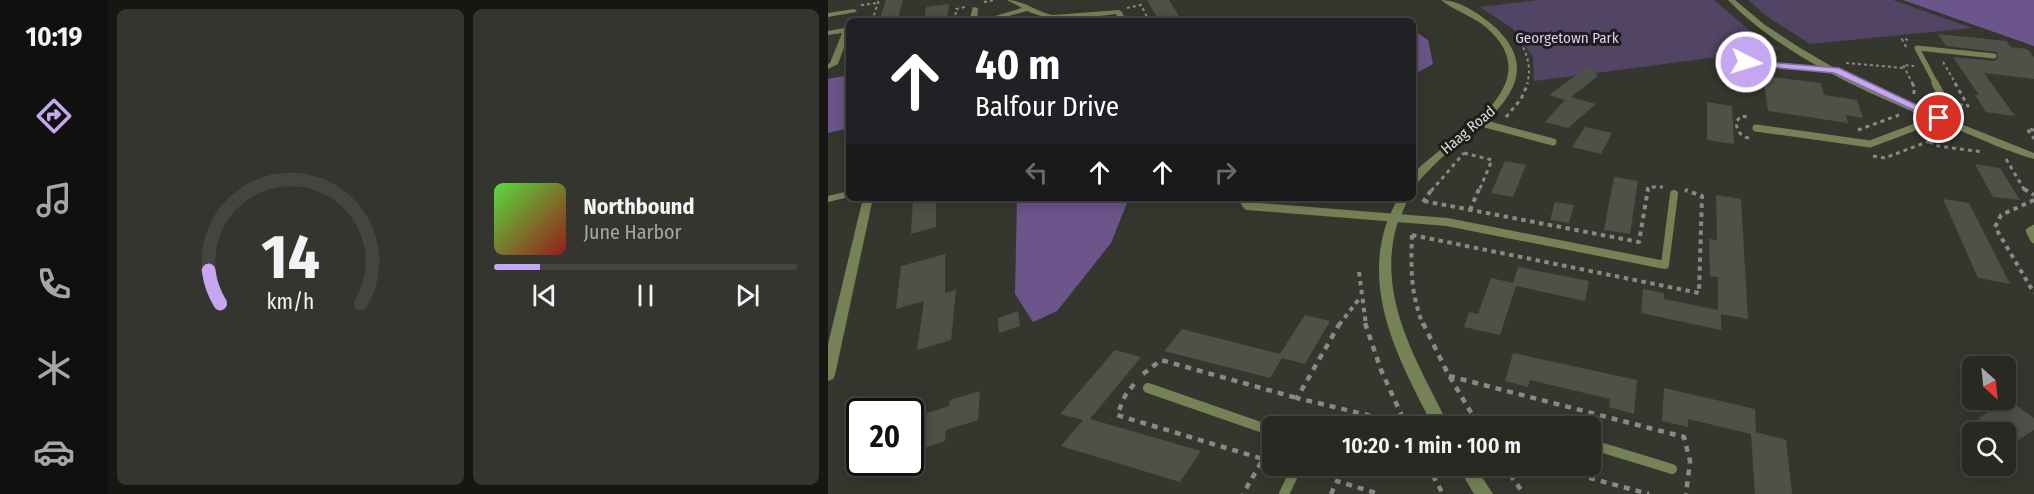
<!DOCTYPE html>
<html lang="en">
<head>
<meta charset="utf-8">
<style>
	body { margin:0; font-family:"Fira Sans Condensed",sans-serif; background:#34352f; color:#f1f3f6; height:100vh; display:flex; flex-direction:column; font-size:22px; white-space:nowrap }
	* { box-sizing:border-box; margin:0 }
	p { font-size:20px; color:#a5a6a5 }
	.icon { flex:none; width:33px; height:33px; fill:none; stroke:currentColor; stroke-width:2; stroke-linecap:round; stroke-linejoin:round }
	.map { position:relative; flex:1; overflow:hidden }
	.sheet { display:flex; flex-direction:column; gap:9px; padding:9px; background:#161713; width:720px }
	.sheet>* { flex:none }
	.top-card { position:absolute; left:18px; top:18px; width:570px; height:183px; border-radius:9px; box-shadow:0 3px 15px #0003,0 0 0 2px #444540; background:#202124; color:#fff; overflow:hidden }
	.needle { width:39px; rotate:153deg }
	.buttons { position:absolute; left:1134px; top:356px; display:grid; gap:12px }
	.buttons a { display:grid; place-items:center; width:54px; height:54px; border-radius:9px; background:#282922; box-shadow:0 3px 15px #0003,0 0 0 2px #444540; font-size:30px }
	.speed { position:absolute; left:18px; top:398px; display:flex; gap:12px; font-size:30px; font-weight:700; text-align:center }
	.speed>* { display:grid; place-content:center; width:78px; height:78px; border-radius:50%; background:#282922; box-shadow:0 3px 15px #0003,0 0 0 2px #444540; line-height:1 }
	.speed .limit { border:3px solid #111; border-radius:9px; background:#fff; color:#111 }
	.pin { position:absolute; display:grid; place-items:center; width:51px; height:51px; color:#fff; margin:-26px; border:3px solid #fff; border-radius:50%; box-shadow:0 2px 6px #0007 }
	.me { position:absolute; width:66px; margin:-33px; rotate:95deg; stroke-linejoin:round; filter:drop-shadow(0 0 4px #0008) }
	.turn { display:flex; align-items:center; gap:21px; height:126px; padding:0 30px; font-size:27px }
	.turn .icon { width:78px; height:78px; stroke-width:2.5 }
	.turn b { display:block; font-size:42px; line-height:51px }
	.lanes { display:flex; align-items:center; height:57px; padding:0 30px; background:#0003; justify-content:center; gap:30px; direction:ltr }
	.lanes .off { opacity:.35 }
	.sheet .tile { flex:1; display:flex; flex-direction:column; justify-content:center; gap:9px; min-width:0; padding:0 21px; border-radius:9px; background:#34352f }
	.sheet .dial { align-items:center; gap:0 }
	.dial svg { height:156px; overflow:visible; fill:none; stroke:#444540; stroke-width:7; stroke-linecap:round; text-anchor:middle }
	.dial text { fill:#f1f3f6; stroke:none }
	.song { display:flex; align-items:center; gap:18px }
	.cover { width:72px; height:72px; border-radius:9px; background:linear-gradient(135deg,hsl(110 70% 55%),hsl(0 70% 35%)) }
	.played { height:6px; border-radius:3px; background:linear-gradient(90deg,#c6a6f0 15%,#444540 15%) }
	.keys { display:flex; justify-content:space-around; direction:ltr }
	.sheet .tiles { flex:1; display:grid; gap:9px; grid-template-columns:repeat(2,1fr) }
	.trip { position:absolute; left:434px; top:416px; width:339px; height:60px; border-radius:9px; background:#282922; box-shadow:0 3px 15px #0003,0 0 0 2px #444540; font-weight:600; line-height:60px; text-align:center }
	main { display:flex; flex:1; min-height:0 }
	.dock { display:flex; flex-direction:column; width:108px; justify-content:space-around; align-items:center; background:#10100e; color:#a5a6a5 }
	.dock .icon { width:42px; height:42px }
	.dock .current { color:#c6a6f0 }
	.dock b { font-size:27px; color:#f1f3f6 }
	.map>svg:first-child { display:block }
	.green { fill:#524464 }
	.forest { fill:#6c558a }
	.building { fill:#4e5147 }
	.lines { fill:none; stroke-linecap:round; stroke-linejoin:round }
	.path-far3 { stroke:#888a83; stroke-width:2; stroke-dasharray:3 3; stroke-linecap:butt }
	.path-far2 { stroke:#888a83; stroke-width:3; stroke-dasharray:4 4; stroke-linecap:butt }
	.path-far1 { stroke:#888a83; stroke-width:4; stroke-dasharray:4.5 4.5; stroke-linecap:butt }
	.path { stroke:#888a83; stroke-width:4.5; stroke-dasharray:6 6; stroke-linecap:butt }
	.service-far3 { stroke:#768255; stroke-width:5 }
	.service-far2 { stroke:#768255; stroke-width:7 }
	.service-far1 { stroke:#768255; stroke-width:8 }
	.service { stroke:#768255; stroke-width:10 }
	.minor { fill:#768255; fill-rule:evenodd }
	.route { fill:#c6a6f0; stroke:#816c9c; stroke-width:1.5 }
	.labels { text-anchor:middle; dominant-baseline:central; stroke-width:6; stroke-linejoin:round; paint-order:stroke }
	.far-park-label { font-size:15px; fill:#dfcbfc; stroke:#1d1e1a }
	.far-street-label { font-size:15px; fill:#dadcd6; stroke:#1d1e1a }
</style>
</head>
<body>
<main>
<nav class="dock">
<b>10:19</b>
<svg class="icon current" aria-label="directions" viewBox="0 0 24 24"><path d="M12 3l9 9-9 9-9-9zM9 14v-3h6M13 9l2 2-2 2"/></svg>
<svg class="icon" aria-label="music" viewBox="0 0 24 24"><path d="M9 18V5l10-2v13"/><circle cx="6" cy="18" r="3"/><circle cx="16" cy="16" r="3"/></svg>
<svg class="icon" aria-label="phone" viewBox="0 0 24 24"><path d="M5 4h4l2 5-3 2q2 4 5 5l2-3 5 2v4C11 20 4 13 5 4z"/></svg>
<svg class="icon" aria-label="climate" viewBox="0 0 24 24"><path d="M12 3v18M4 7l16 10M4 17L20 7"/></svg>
<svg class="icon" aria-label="car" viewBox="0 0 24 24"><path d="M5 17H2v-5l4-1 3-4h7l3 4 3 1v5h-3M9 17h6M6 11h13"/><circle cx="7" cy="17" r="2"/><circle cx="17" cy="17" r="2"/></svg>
</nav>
<section class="sheet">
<div class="tiles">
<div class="tile dial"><svg viewBox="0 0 100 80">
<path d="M14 69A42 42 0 1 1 86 69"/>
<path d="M14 69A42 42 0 0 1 8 52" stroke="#c6a6f0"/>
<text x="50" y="56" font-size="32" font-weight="700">14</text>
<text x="50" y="72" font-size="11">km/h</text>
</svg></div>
<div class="tile">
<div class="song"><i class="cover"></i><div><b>Northbound</b><p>June Harbor</p></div></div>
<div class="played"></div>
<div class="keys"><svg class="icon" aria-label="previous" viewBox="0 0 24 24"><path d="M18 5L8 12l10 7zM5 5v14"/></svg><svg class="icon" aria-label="pause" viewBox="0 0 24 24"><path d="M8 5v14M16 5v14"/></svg><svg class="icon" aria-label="next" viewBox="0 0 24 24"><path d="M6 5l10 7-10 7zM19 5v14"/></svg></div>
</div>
</div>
</section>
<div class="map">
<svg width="1206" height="494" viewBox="0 0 1206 494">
	<rect width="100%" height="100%" fill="#35372e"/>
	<g class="green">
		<polygon points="710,0 886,0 920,29 951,49 706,81 705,57 685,29 652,7"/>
		<polygon points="920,0 1065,0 1144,28 982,44 937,15"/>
	</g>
	<g class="forest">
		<polygon points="1075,0 1206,0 1206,46"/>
		<polygon points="585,30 600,40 605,64 585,75"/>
		<polygon points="21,75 21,128 0,133 0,79"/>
		<polygon points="189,198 301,198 283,243 229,311 205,322 187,294"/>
	</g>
	<g class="building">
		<polygon points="58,0 75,0 70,19 67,21 51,21"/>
		<polygon points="319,0 341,0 354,21 331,21"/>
		<polygon points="121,4 119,21 96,21 98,7"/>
		<polygon points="1110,34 1178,41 1183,47 1199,49 1206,57 1206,79 1156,73 1187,116 1158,112 1147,95 1151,95 1125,57 1166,61 1170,58 1169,52 1118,46"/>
		<polygon points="762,65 770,76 743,97 768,104 740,128 717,122 737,100 721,95"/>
		<polygon points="935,76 993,83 996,95 1029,100 1035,118 1018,115 1020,123 940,111"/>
		<polygon points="879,102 904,106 906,144 879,140"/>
		<polygon points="757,127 784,133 773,154 744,147"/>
		<polygon points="677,161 698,165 685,197 663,193"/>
		<polygon points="1147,164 1172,168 1192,200 1165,197"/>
		<polygon points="786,177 810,181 802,234 776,230"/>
		<polygon points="888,195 913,199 920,319 893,314 893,330 813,313 815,289 836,293 836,299 890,310 890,277 882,276 881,239 889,240"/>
		<polygon points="85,198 108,198 108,227 83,234"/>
		<polygon points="1115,199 1141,203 1182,284 1150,278"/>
		<polygon points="727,202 746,205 741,223 722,220"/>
		<polygon points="117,254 117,293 128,290 123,340 89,350 96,301 68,309 73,266"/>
		<polygon points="690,267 761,281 757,301 688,286 672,335 636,327 641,312 650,314 663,278 685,283"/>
		<polygon points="190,311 192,326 171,333 170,318"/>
		<polygon points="477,315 502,321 477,364 454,358 442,378 336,351 354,329 452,354"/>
		<polygon points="287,350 313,357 262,419 373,451 352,482 233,446 255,420 232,414"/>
		<polygon points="685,353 809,380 806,414 781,407 782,399 702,380 700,387 677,381"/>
		<polygon points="836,388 927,409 928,432 958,440 964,494 927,494 923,434 860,419 860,427 834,421"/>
		<polygon points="152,391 150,420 118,430 117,441 82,453 82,431 97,426 99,413 121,406 122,400"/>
		<polygon points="1149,399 1179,399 1206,418 1206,430 1184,444 1178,439 1178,432 1169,432 1150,418 1164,410"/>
	</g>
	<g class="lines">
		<g class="path-far3">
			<polyline points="156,2 167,0"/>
			<polyline points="33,5 50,3"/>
			<polyline points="299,8 313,5 321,21"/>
			<polyline points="44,21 51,0"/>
			<polyline points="127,21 128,9 137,7"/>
			<path d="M689,37C699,52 704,67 699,84"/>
			<polyline points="1078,47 1074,39 1082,40"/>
			<polyline points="1115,62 1128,84"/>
			<polyline points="1018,63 1076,68"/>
			<polyline points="1085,84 1075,65 1086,66"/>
		</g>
		<g class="path-far2">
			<polyline points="1084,83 1087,88 1085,96"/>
			<polyline points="1127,83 1140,106 1127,104"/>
			<polyline points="678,117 693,99 700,83"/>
			<polyline points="1030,130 1071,115"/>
			<polyline points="1206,130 1199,129 1206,139"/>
			<path d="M921,138C912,136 909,131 908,122L913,116L922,117"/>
			<polyline points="1101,142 1110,146 1155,152"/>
			<polyline points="636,153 664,160 651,191"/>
			<polyline points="1045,156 1057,158 1117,135"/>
			<polyline points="1178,159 1197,191"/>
			<polyline points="603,191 636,153"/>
			<polyline points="819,191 820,187 835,187"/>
		</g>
		<g class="path-far1">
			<polyline points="1196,189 1206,195"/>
			<polyline points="1206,200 1173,215 1167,227 1206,293"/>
			<polyline points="596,201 811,242 820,189"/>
			<polyline points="595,202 604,189"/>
			<polyline points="642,210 651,189"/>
			<polyline points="584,235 871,293 874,196 857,190"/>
			<path d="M584,235C583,271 582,290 595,325"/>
			<polyline points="531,272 538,325"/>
			<polyline points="511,325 531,299"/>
		</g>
		<g class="path">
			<polyline points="512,323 469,398 577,424"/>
			<polyline points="537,323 553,370 578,425"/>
			<polyline points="595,323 619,372 651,426"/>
			<polyline points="315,374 333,360 469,398"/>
			<polyline points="621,376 856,437 862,461 858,494"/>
			<polyline points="306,384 297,396 289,415 435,459 415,494"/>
			<polyline points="599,465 615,494"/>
			<polyline points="675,465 696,494"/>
			<polyline points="679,471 717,466 821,494"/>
			<polyline points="503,494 509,481 551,494"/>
		</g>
		<g class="service-far3">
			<polyline points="918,62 1004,70"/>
			<polyline points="1108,84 1089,48 1166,56"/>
		</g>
		<g class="service-far2">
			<polyline points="1090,109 1116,100 1107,83"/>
			<polyline points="650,122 725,142"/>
			<polyline points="928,128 1042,144 1111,118"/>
		</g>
		<g class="service-far1">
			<polyline points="414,198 419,206 619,222 837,265 846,194"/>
			<polyline points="1206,229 1202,231 1206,239"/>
		</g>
		<g class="service">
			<polyline points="320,388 444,431"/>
			<polyline points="762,444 844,469"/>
			<polyline points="456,494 470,465"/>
		</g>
		<g class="minor">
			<path d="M179,0C195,0 209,12 225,15L291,10L294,12L298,21H290L288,14C259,17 227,24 199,11L162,21H150L194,8Z"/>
			<path d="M613,0C632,0 655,16 669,29C722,81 657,122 618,154C607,163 598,173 589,183L585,184V174L591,168C626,135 719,87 663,32C649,17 628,12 613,0Z"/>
			<path d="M900,0H907L937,25L972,48L1010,70L1090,107L1206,153V159C1181,152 1157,141 1133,131C1056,101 958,60 900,0Z"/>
			<polygon points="145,7 150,8 149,21 141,21"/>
			<polygon points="26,9 29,11 28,12 0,17 0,13"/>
			<polygon points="18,22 21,22 21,34 10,64 0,69 0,64 2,63 14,33 0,35 0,31 16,28"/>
			<polygon points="21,191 21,197 0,202 0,196"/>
			<polygon points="35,198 45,198 7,375 5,379 0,381 0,344"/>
			<path d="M570,198H580C577,208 571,218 568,228C549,301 591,364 621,426H605C574,366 536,298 557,228C560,218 565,208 570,198Z"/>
			<polygon points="629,465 646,465 665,494 646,494"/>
		</g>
	</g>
	<polygon class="route" points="915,60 1011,68 1116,118 1107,120 1006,73 918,65 914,62"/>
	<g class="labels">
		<g class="far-park-label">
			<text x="739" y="38">Georgetown Park</text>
		</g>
		<g class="far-street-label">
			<text transform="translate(640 130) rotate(-40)">Haag Road</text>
		</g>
	</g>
</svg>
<div class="buttons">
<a><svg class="needle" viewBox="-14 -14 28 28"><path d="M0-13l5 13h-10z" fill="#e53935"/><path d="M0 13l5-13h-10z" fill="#a5a6a5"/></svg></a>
<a><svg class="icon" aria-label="search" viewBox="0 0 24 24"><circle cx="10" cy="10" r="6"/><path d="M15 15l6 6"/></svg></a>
</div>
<div class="speed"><div class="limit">20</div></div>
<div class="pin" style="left:1111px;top:118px;background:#d93025"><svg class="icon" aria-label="arrive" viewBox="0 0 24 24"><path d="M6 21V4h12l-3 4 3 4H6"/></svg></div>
<svg class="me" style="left:918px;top:62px" viewBox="-20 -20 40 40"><circle r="17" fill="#c6a6f0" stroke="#fff" stroke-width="3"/><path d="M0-11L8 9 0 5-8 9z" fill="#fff"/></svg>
<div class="trip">10:20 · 1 min · 100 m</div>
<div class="top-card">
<div class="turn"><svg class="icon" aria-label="ahead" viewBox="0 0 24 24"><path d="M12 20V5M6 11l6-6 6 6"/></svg><div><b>40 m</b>Balfour Drive</div></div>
<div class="lanes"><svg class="icon off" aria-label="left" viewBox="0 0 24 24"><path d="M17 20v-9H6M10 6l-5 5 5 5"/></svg><svg class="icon" aria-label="ahead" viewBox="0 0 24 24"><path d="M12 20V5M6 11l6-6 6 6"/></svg><svg class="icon" aria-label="ahead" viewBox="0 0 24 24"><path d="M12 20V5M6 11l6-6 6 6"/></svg><svg class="icon off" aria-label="right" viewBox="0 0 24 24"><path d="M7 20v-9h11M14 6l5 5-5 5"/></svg></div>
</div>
</div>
</main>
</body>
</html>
